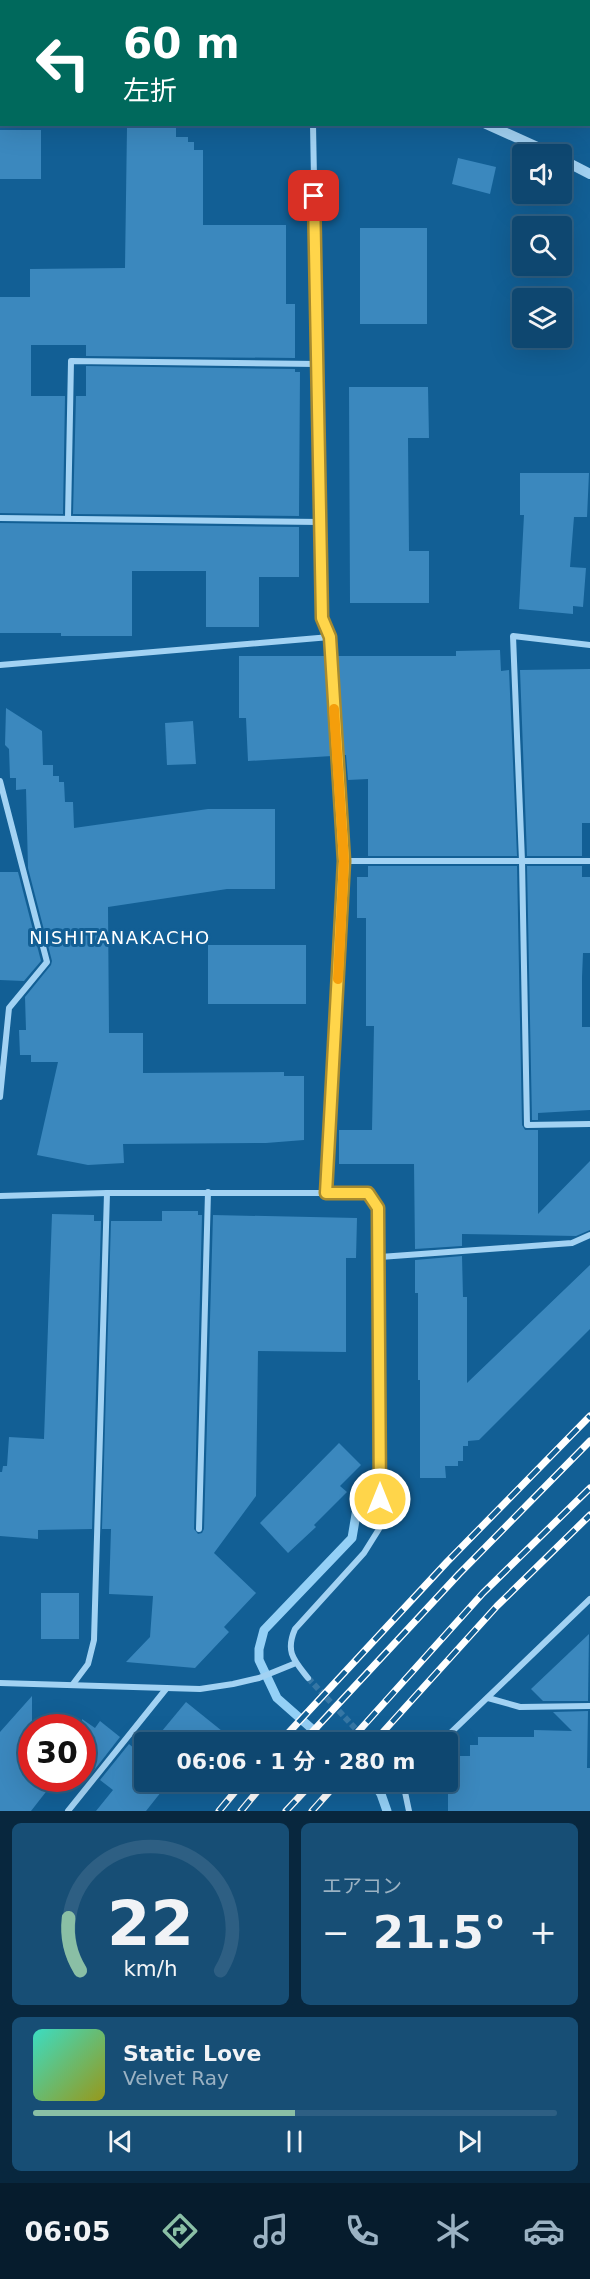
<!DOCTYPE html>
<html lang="ja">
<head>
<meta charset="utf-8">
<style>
	body { margin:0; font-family:"DejaVu Sans","Noto Sans JP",sans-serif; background:#174e75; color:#f1f3f6; height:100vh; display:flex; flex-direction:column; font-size:22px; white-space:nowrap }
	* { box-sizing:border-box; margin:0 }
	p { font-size:20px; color:#9bb2c3 }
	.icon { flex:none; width:33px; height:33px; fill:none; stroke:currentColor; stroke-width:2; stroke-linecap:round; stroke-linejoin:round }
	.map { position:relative; height:1811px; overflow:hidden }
	.sheet { display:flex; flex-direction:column; gap:12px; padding:12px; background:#08273e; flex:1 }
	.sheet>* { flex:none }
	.hud { position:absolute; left:0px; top:0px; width:591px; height:126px; box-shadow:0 6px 24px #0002,0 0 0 2px #2e5f83; background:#00695c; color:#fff; overflow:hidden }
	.fabs { position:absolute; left:512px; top:144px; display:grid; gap:12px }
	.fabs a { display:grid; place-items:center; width:60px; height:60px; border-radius:6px; background:#0e4770; box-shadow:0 6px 24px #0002,0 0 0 2px #2e5f83; font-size:30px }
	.speed { position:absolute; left:18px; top:1714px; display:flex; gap:12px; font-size:30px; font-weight:700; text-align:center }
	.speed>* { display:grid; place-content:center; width:78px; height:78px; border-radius:50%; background:#0e4770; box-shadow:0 6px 24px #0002,0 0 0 2px #2e5f83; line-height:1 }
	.speed .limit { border:9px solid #d22; background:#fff; color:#111 }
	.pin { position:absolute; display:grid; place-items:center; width:51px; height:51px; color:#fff; margin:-26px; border-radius:12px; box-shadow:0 3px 9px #0006 }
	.me { position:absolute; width:66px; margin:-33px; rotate:0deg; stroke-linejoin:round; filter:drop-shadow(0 0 4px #0008) }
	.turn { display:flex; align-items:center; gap:21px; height:126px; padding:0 24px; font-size:27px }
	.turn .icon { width:78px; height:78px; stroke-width:2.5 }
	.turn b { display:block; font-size:42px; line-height:51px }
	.big { font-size:45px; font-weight:700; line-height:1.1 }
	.sheet .widget { flex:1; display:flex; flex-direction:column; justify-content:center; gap:9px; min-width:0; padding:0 21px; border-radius:9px; background:#174e75 }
	.sheet .dial { align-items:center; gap:0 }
	.dial svg { height:156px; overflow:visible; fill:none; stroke:#2e5f83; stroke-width:7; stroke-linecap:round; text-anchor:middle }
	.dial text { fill:#f1f3f6; stroke:none }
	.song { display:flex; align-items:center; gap:18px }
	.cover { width:72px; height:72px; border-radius:9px; background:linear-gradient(135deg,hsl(170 70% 55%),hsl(60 70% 35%)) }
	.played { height:6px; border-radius:3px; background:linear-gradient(90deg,#8abfa5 50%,#2e5f83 50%) }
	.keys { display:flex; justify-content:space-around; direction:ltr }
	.heat { display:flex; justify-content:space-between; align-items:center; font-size:33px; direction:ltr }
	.sheet .tiles { flex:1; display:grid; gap:12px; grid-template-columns:1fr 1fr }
	.widget:last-child { grid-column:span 2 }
	.trip { position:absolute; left:134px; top:1732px; width:324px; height:60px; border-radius:6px; background:#0e4770; box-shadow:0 6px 24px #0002,0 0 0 2px #2e5f83; font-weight:700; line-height:60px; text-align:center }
	.tab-bar { display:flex; height:96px; justify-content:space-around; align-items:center; background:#061c2d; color:#9bb2c3 }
	.tab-bar .icon { width:42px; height:42px }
	.tab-bar .current { color:#8abfa5 }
	.tab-bar b { font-size:27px; color:#f1f3f6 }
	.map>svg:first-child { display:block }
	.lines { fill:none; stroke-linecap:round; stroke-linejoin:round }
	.stream { stroke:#94d0f6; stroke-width:9 }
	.building { fill:#3b88be }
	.minor-tunnel { stroke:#3677a5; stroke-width:6; stroke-dasharray:6 3; stroke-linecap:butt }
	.minor { stroke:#a2d2f3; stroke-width:6 }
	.tertiary { stroke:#a2d2f3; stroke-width:10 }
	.rail-casing { stroke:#fff; stroke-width:7 }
	.rail { stroke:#125f95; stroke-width:4.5; stroke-dasharray:14; stroke-linecap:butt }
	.route-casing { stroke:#a68a30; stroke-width:15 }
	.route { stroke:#ffd54a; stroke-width:10 }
	.slow { stroke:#f59e0b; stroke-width:10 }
	.labels { text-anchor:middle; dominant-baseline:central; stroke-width:6; stroke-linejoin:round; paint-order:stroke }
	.neighbourhood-label { font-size:18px; letter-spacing:1.5px; fill:#fff; stroke:#125f95 }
</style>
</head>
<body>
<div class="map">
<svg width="590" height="1811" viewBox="0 0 590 1811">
	<rect width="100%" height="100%" fill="#125f95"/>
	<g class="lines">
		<g class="stream">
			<polyline points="328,1743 277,1698 259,1660 259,1649 264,1630 352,1538 361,1485"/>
			<polyline points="373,1782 381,1794 387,1811"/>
		</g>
	</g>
	<g class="building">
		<polygon points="127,127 176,127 176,137 188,137 188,142 194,142 194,150 203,150 203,225 286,225 286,304 295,304 295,358 86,356 86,345 31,345 31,396 65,396 63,514 0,513 0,297 30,297 30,269 125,268"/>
		<rect x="0" y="130" width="41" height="49"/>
		<polygon points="458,158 496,167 490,194 452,184"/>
		<rect x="360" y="228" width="67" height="96"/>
		<polygon points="86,366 295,369 295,372 300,372 299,516 73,514 76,396 86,396"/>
		<polygon points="349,387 428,387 429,438 408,438 409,551 429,551 429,603 350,603"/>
		<polygon points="520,473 589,473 587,517 574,517 570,567 586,568 583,607 573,606 573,614 519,609 524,515 520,515"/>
		<polygon points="0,523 299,527 299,577 259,577 259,627 206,627 206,571 132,571 132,636 61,636 61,633 0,633"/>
		<polygon points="500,650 501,671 509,670 517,856 368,856 368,779 348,780 346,755 343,755 336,656 456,656 456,651"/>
		<polygon points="239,656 326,656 332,756 248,761 246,718 239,718"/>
		<polygon points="590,669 590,823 582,823 582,856 527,856 520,670"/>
		<polygon points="6,708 42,731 43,765 53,765 53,776 59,776 59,782 64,782 65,802 73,802 74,828 208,809 275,809 275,889 227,889 108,907 109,1033 143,1033 143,1073 284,1072 284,1076 304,1076 304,1140 266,1143 123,1144 124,1163 88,1165 37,1155 58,1062 31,1062 31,1055 20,1055 19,1030 26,1030 25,997 51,965 52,961 28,868 26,789 16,790 16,778 10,778 9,749 5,745"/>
		<polygon points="193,721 196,764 167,765 165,723"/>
		<polygon points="368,866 517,866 522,1125 525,1130 538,1130 538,1214 590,1161 590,1230 576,1236 462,1234 462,1246 415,1249 414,1164 339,1164 339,1130 372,1130 374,1026 366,1026 366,918 357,918 357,877 368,877"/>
		<polygon points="527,866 582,866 582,877 590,877 590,953 583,953 582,977 582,1027 590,1027 590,1110 538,1113 538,1120 532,1120"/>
		<polygon points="0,872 18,872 41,961 24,981 0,980"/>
		<rect x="208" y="945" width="98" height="59"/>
		<polygon points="162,1211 198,1211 198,1215 202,1215 194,1529 198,1534 202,1533 204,1529 213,1215 357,1218 356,1258 346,1258 346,1352 258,1351 256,1496 214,1553 256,1593 224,1627 229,1632 195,1668 126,1662 150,1637 153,1596 109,1594 111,1529 102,1529 111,1221 162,1221"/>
		<polygon points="52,1214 94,1215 94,1221 101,1221 92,1529 38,1530 38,1539 0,1536 0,1472 2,1472 3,1466 7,1466 9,1437 44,1439"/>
		<polygon points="462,1256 463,1297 467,1297 467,1383 590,1265 590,1329 479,1440 468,1441 468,1446 463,1446 463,1461 458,1461 458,1466 445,1466 446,1478 420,1478 420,1380 418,1380 418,1293 415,1293 415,1260"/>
		<polygon points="339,1443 361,1465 340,1486 347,1492 314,1525 316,1527 288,1553 260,1523"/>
		<rect x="41" y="1593" width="38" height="46"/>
		<polygon points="589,1634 588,1701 543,1701 531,1689"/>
		<polygon points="32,1696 32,1779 56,1779 31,1811 0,1811 0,1732"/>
		<polygon points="186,1702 237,1743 152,1743"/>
		<polygon points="588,1711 587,1768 590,1768 590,1811 448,1811 448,1776 453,1776 453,1760 458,1760 458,1756 470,1756 470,1745 478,1745 478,1737 534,1737 534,1730 572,1731 553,1712"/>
		<polygon points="82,1719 95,1728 100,1721 120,1737 92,1773 82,1766"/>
		<polygon points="129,1744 142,1755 144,1753 144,1782 169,1782 146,1811 96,1811 113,1790 100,1780"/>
	</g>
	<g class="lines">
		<polyline class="minor-tunnel" points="308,1678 369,1743"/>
		<g class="minor">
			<polyline points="313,124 322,618 330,637 344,861 326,1193"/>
			<polyline points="0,518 320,522"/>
			<polyline points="68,518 71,361 317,364"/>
			<polyline points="590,645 513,636 522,861 527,1125 590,1124"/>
			<polyline points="0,665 330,637"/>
			<polyline points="0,781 47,962 9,1008 0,1097"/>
			<polyline points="344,861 590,861"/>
			<path d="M0,1196L107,1193H368L378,1208L379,1529L364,1553L295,1629C285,1652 294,1660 308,1678"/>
			<polyline points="380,1257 572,1243 590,1235"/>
			<polyline points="199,1529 208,1192"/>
			<polyline points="0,1683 200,1689 233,1684 259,1678 296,1663"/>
			<polyline points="73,1684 88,1664 94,1640 107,1193"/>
			<polyline points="488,1698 520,1707 590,1706"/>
			<polyline points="440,1743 590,1599"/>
			<polyline points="399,1782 405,1792 409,1811"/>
			<polyline points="68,1811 166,1689"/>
		</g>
		<g class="tertiary">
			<polyline points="0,89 2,89"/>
			<polyline points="486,124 553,154"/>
			<polyline points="561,159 590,174"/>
		</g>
		<g class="rail-casing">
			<g id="rail">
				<polyline points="279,1743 447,1562 590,1416"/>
				<polyline points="302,1743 459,1574 590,1441"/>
				<polyline points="348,1743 483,1593 590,1488"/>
				<polyline points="373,1743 497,1606 590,1515"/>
				<polyline points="219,1811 243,1782"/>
				<polyline points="241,1811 265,1782"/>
				<polyline points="286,1811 313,1782"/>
				<polyline points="312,1811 338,1782"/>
			</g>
		</g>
		<use href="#rail" class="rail"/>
	</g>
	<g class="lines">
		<g class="route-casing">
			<polyline id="route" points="314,196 322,618 330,637 344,861 326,1193 368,1193 378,1208 380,1499"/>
		</g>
		<use href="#route" class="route"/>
		<polyline class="slow" points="334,709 344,861 338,979"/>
	</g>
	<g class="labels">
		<g class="neighbourhood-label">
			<text x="120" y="937">NISHITANAKACHO</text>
		</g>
	</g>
</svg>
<div class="fabs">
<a><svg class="icon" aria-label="sound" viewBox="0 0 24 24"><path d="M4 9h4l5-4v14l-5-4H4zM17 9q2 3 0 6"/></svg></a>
<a><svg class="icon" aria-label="search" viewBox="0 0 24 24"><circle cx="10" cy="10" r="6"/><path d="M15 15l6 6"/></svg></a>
<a><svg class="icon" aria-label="layers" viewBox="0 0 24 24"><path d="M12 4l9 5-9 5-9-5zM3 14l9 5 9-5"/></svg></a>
</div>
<div class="speed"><div class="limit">30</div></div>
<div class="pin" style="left:314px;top:196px;background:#d93025"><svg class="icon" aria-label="arrive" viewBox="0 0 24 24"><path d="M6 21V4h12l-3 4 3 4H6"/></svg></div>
<svg class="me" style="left:380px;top:1499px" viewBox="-20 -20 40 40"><circle r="17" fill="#ffd54a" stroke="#fff" stroke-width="3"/><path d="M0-11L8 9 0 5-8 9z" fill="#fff"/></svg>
<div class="trip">06:06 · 1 分 · 280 m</div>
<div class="hud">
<div class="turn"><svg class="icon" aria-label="left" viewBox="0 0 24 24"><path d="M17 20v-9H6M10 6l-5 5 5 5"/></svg><div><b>60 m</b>左折</div></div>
</div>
</div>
<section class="sheet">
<div class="tiles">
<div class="widget dial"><svg viewBox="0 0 100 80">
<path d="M14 69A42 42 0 1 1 86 69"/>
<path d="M14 69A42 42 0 0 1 8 42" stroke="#8abfa5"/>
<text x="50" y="56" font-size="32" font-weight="700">22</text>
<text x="50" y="72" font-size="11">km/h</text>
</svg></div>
<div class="widget"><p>エアコン</p>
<div class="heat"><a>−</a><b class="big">21.5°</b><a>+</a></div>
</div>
<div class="widget">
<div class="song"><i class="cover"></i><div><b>Static Love</b><p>Velvet Ray</p></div></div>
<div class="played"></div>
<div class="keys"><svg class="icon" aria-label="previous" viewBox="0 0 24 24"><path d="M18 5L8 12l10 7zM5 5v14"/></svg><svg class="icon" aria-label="pause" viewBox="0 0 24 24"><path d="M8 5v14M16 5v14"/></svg><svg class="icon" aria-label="next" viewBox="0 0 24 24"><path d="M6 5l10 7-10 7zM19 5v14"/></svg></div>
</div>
</div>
</section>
<nav class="tab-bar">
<b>06:05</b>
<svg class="icon current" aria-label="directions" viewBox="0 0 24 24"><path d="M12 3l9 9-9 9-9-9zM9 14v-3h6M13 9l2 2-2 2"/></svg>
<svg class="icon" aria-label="music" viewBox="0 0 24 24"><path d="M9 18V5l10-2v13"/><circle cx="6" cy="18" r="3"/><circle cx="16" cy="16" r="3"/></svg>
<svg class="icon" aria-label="phone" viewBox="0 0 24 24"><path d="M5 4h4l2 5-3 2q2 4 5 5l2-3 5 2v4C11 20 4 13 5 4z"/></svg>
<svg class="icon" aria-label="climate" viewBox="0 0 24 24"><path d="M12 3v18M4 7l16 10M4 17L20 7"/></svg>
<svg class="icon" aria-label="car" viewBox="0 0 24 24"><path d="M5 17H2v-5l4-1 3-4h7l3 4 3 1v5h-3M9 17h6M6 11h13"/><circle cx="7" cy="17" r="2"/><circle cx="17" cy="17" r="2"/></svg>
</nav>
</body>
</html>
